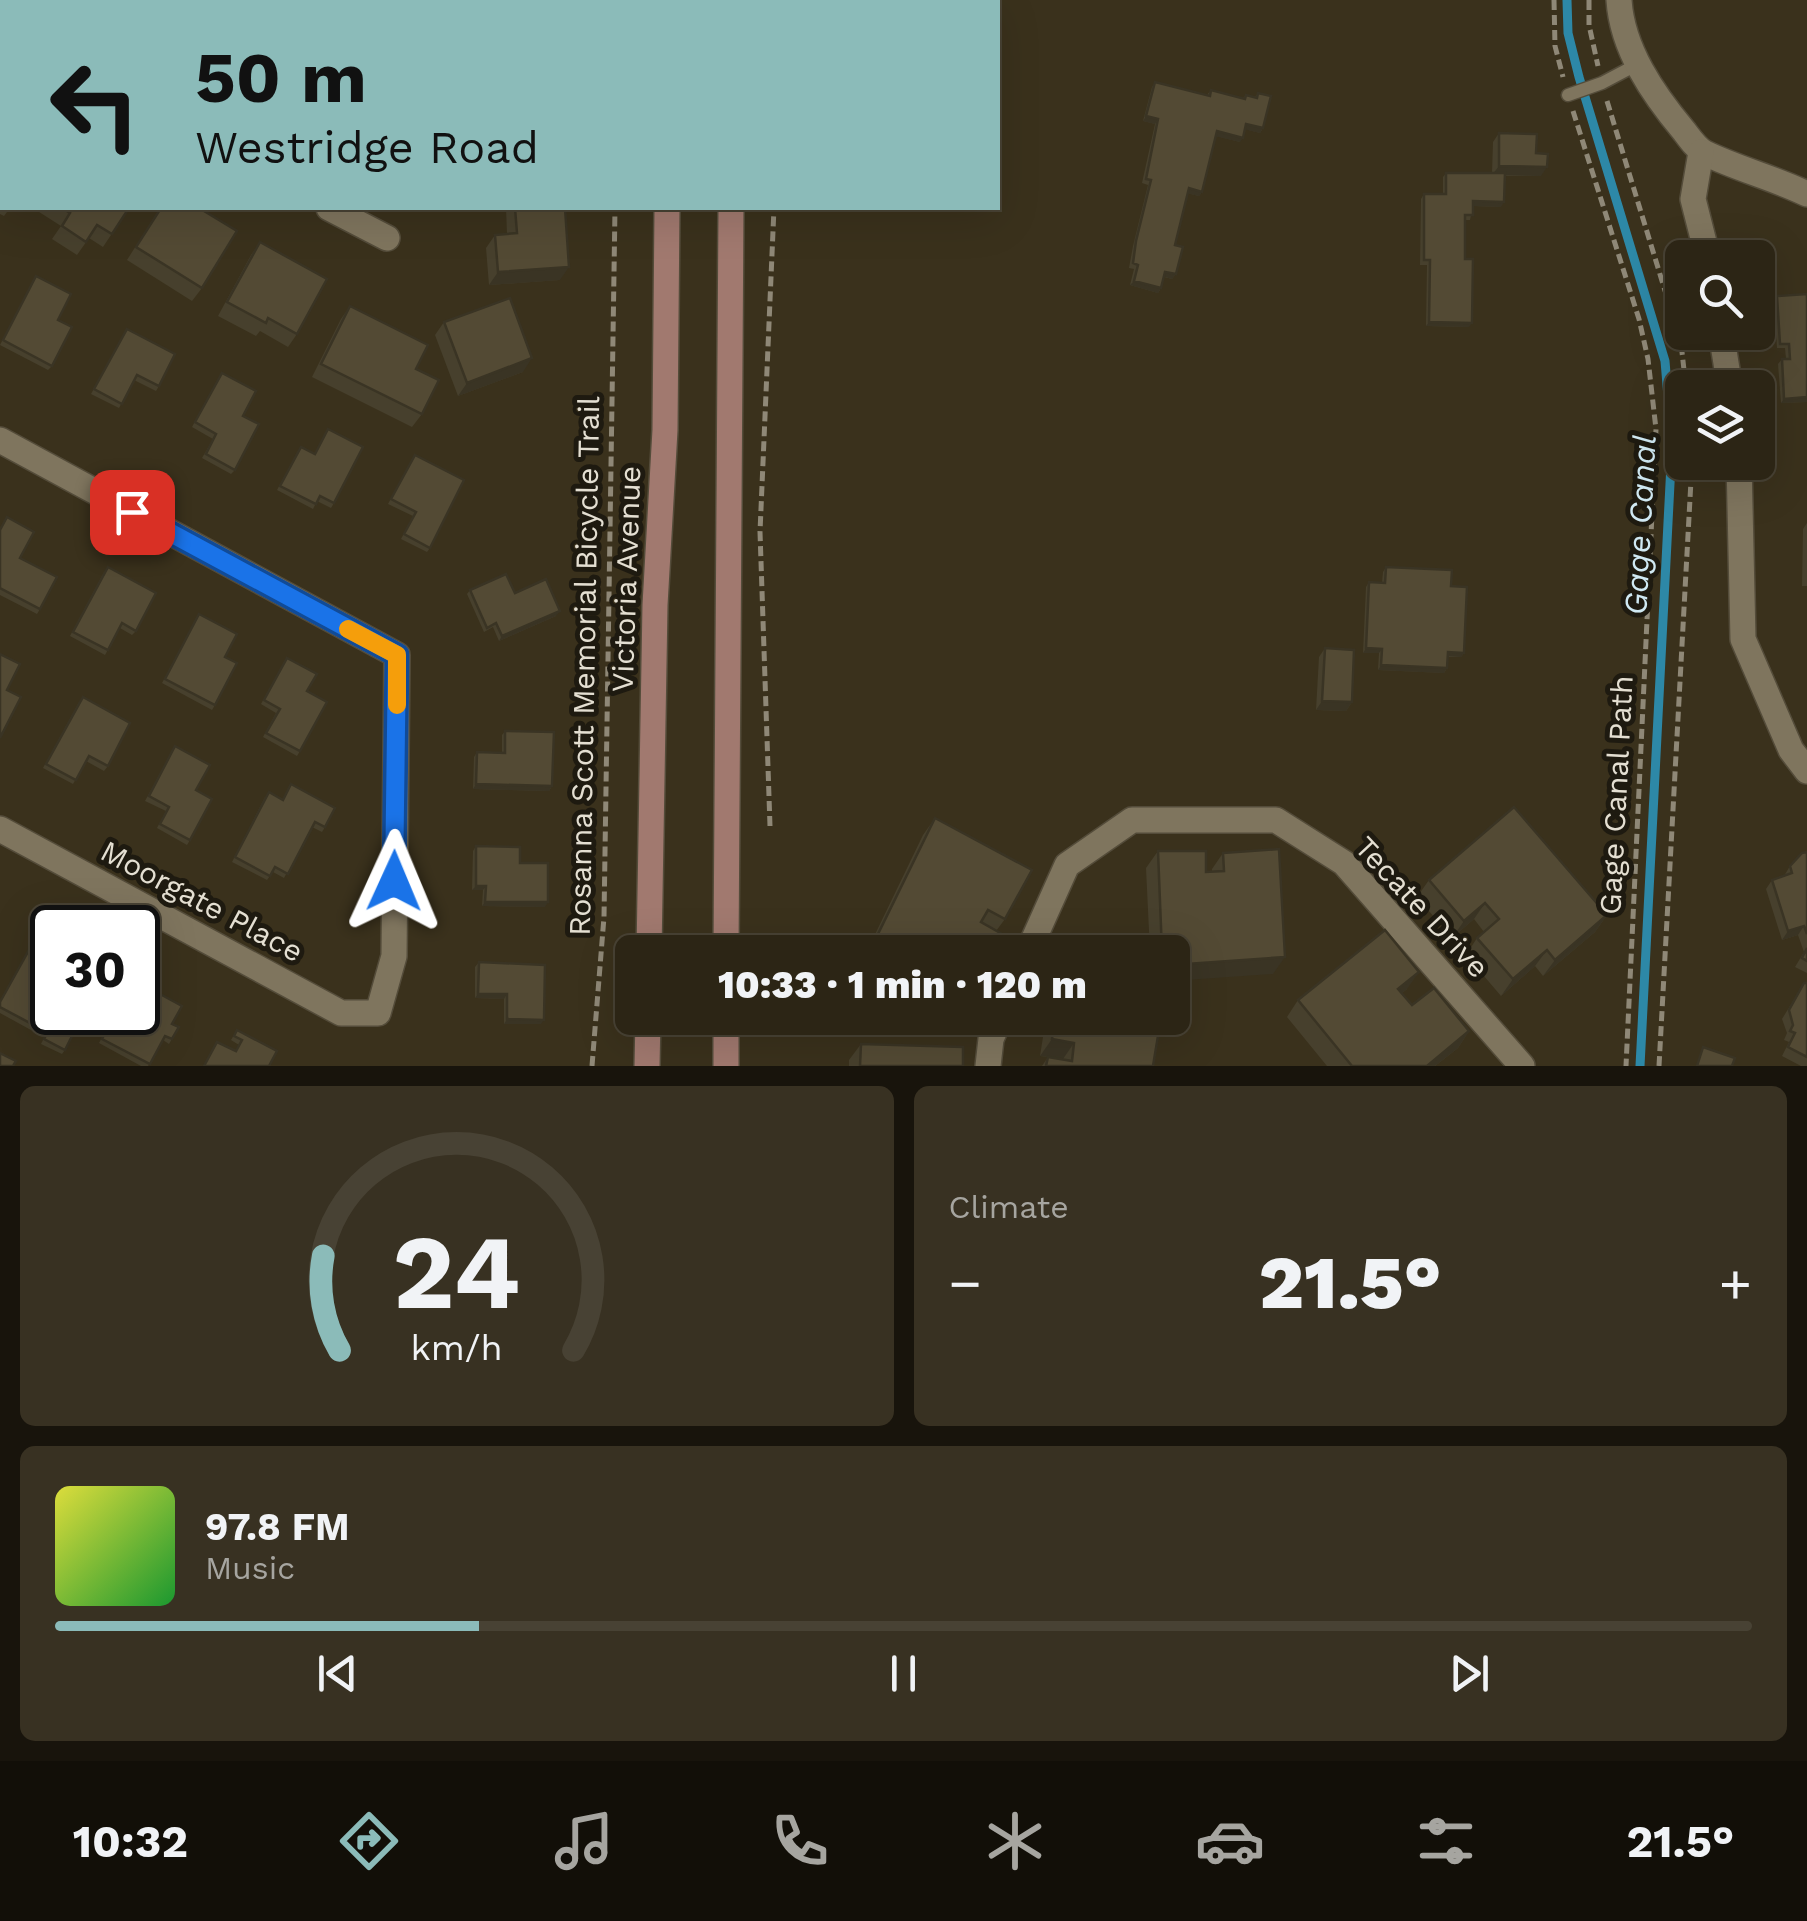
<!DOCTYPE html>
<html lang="en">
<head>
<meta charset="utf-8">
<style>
	body { margin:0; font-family:"Work Sans",sans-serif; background:#383122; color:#f1f3f6; height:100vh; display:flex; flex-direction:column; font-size:38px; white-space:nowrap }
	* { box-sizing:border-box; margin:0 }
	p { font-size:32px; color:#a6a5a0 }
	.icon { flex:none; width:55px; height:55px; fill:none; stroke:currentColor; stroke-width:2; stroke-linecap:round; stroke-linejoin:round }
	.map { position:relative; height:1066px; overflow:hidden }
	.side { display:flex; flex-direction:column; gap:20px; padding:20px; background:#18140c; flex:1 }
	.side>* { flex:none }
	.top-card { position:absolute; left:0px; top:0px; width:1000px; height:210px; box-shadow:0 10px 40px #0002,0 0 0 2px #484234; background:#8bbbb9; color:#111; overflow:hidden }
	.controls { position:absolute; left:1665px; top:240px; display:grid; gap:20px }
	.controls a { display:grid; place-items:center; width:110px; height:110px; border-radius:15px; background:#2c2515; box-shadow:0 10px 40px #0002,0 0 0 2px #484234; font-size:50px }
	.speed { position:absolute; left:30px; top:905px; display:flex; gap:20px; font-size:50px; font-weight:700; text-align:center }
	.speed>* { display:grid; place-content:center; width:130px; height:130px; border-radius:50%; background:#2c2515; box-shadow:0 10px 40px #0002,0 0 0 2px #484234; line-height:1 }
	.speed .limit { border:5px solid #111; border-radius:15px; background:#fff; color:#111 }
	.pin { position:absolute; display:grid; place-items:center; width:85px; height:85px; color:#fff; margin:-42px; border-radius:20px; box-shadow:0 5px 15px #0006 }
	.me { position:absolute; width:110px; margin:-55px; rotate:1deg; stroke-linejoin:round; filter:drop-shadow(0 0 8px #0008) }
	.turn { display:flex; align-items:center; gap:35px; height:210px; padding:0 30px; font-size:45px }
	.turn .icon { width:130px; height:130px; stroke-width:2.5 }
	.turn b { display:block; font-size:70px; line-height:85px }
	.big { font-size:75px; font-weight:800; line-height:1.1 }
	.side .tile { flex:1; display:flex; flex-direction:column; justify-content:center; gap:15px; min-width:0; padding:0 35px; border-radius:15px; background:#383122 }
	.side .dial { align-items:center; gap:0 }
	.dial svg { height:260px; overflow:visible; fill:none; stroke:#484234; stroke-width:7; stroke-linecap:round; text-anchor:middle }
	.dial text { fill:#f1f3f6; stroke:none }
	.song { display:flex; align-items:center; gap:30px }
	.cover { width:120px; height:120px; border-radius:15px; background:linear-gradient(135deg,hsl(60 70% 55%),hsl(130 70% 35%)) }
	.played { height:10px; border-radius:5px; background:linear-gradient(90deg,#8bbbb9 25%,#484234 25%) }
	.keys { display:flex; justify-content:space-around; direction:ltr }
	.heat { display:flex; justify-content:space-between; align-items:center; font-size:55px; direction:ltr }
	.side .tiles { flex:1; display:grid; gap:20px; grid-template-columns:1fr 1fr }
	.tile:last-child { grid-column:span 2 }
	.trip { position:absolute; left:615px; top:935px; width:575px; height:100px; border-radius:15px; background:#2c2515; box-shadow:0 10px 40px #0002,0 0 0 2px #484234; font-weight:800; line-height:100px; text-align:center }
	.menu { display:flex; height:160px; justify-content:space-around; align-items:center; background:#120f08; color:#a6a5a0 }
	.menu .icon { width:70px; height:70px }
	.menu .current { color:#8bbbb9 }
	.menu b { font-size:45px; color:#f1f3f6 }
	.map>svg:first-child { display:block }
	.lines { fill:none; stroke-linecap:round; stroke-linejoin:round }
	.stream { stroke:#2d88a7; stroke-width:9 }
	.lane-casing { stroke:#544c3a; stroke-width:15 }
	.street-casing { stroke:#544c3a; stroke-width:28 }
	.secondary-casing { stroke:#544c3a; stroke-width:28 }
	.path { stroke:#8f8877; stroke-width:5; stroke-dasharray:10 5; stroke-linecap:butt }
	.lane { stroke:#7f755e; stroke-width:12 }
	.street { stroke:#7f755e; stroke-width:25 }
	.secondary { stroke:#a1796f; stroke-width:25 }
	.wall { fill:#47402d }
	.shaded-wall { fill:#3a3424 }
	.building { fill:#534a34; stroke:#3a3424; stroke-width:2.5 }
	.route-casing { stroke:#114b97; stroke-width:25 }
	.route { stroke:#1a73e8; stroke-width:18 }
	.slow { stroke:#f59e0b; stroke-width:18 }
	.labels { text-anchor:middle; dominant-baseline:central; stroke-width:10; stroke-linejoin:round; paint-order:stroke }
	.street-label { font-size:30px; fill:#e4dfd2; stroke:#1e1a10 }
	.water-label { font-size:32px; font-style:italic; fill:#d0e9f3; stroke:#1e1a10 }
</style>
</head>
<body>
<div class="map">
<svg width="1807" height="1066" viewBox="0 0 1807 1066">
	<rect width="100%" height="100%" fill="#3a311c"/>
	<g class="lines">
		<polyline class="stream" points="1567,0 1568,33 1579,77 1665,361 1672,445 1640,1066"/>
		<g class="lane-casing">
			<polyline id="lane" points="1568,95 1602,83 1638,64"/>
		</g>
		<g class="street-casing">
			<g id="street">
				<path d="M1619,0C1622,49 1653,94 1684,131C1690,139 1697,149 1705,153C1738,169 1774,178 1807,194"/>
				<polyline points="0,34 2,35"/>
				<polyline points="1701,152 1693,199 1708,258"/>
				<polyline points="329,208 387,238"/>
				<polyline points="1721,332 1730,388"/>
				<polyline points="0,440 397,655 394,956 378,1013 341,1013 0,829"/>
				<polyline points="1739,462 1743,639 1791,750 1807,771"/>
				<polyline points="1028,952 1067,865 1132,820 1276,820 1344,863 1522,1066"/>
				<polyline points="988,1066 991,1039 1000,1018"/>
			</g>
		</g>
		<g class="secondary-casing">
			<g id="secondary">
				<polyline points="670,2 670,0"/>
				<polyline points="733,2 733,0"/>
				<polyline points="649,952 655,605 665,430 667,208"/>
				<polyline points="726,952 731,208"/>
				<polyline points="647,1066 648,1018"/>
				<polyline points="726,1066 726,1018"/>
			</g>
		</g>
		<g class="path">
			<polyline points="779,0 779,2"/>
			<polyline points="1554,0 1555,46 1563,77"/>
			<polyline points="1589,0 1589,25 1598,66"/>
			<polyline points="618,2 618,0"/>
			<polyline points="1607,101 1681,343 1686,388"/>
			<polyline points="1573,111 1639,319 1648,359 1656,429 1626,1066"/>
			<polyline points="770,826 760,532 774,208"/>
			<polyline points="592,1066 604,917 615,208"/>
			<polyline points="1659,1066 1692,462"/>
		</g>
		<use href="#lane" class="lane"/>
		<use href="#street" class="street"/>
		<use href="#secondary" class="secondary"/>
	</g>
	<g class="wall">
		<polygon points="1155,82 1207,95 1211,90 1243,98 1246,95 1255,97 1258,93 1263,128 1260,133 1245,129 1240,142 1216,136 1202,192 1199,196 1187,193 1175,245 1176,274 1172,279 1164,277 1161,288 1158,293 1130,285 1134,269 1129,268 1133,246 1148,185 1142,183 1155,124 1143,121 1152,87"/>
		<polygon points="0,110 2,112 2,208 10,208 4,216 0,214"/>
		<polygon points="1499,133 1541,176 1505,176 1501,207 1473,206 1470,220 1465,220 1465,259 1469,327 1426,326 1427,265 1420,265 1421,199 1424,194 1443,194 1443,177 1446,173 1492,173 1493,142"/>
		<polygon points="38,208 129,208 103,247 89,238 77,255 52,239 61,226 36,210"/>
		<polygon points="160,208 199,208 202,288 192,301 127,260"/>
		<polygon points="506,208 565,208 560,280 489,285 486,248 495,235 507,234"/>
		<polygon points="260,242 297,334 288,347 260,331 256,336 218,316 251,255"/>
		<polygon points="33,281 58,320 52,366 48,370 0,345"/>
		<polygon points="1777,296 1807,402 1781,403 1778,364 1782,359 1786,359 1785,348 1777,348 1774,301"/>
		<polygon points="350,306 416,369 422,414 412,427 312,377 341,319"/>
		<polygon points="444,322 523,372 458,396 435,335"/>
		<polygon points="124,334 159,386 156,391 134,380 119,408 91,394"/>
		<polygon points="219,377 243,416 235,470 231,474 202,458 213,439 192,427"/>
		<polygon points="298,451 334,503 331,508 317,501 313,509 277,490"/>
		<polygon points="412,459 430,548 427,552 401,539 413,516 388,504"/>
		<polygon points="7,517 20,558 40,609 37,614 0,595 0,528"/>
		<polygon points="1807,523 1807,586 1802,586 1803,529"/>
		<polygon points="1386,567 1451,586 1464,653 1461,657 1448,657 1447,668 1444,673 1378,670 1379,653 1363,653 1366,587 1369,582 1382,583 1383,572"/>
		<polygon points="104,572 136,631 132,635 120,628 105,655 70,636"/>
		<polygon points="470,590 515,593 556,616 499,641 493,627 484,632 467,594"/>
		<polygon points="196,619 225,657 215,705 212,710 162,683"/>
		<polygon points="1325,648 1352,702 1346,711 1316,710 1319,657"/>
		<polygon points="284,662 307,691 300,751 297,756 263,737 276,713 261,704"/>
		<polygon points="79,702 108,766 104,771 86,761 73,784 43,768"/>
		<polygon points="505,731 552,786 549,791 473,789 474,757 477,752 502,753 502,735"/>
		<polygon points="172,751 196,790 190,840 187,845 157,828 166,811 145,801"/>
		<polygon points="265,797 325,827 322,832 312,827 284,878 273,872 267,880 232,862"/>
		<polygon points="935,818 1005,919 996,931 991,952 869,952 867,951 923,835"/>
		<polygon points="476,846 520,863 545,907 482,906 483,890 472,890 473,851"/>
		<polygon points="1158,851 1206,872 1212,872 1212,869 1223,853 1273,974 1172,952 1150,952 1146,868"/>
		<polygon points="1807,852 1807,973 1795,967 1804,952 1798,935 1782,940 1766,889 1772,880 1784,876 1790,866"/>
		<polygon points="1429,880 1607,915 1595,932 1543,976 1535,966 1501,996 1466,955 1477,938 1484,932 1474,919 1452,938 1417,897"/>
		<polygon points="47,960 54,1012 40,1035 0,1013 0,1001"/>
		<polygon points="479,962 541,1024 504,1024 504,999 475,998 475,967"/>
		<polygon points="1804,983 1807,983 1807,1066 1801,1066 1782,1056 1789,1042 1784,1040 1787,1033 1782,1019"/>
		<polygon points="1407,989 1402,993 1412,1005 1469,1031 1458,1048 1435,1066 1327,1066 1287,1017 1298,1000"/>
		<polygon points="113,1012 138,1012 179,1027 169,1044 163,1040 148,1066 141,1066 99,1043 115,1013"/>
		<polygon points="1046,1018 1161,1018 1153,1066 1042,1066 1048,1057 1063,1059 1040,1056"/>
		<polygon points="49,1028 65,1050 62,1054 41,1044"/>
		<polygon points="237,1030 269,1066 236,1050 239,1045 231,1040"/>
		<polygon points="861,1044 963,1066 849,1066 849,1060"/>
	</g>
	<g class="shaded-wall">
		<polygon points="445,0 502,0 500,2 427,2"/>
		<polygon points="1146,116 1158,119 1155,124 1143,121"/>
		<polygon points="1246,124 1263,128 1260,133 1243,129"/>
		<polygon points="1217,131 1243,138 1240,142 1214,136"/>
		<polygon points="1499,166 1547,167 1541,176 1492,175"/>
		<polygon points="1189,188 1202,192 1199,196 1185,193"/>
		<polygon points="1473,201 1504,202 1501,207 1470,206"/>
		<polygon points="569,267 560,280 489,285 498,272"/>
		<polygon points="1165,272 1176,274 1172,279 1162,276"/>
		<polygon points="1134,281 1161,288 1158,293 1130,285"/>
		<polygon points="1429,322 1472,323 1469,327 1426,326"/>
		<polygon points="532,358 523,372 458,396 467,383"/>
		<polygon points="1807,397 1807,402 1781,403 1784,399"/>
		<polygon points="560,611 556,616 499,641 502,636"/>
		<polygon points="1366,648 1382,649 1379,653 1363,653"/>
		<polygon points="1448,652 1464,653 1461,657 1445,656"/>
		<polygon points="1381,665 1447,668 1444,673 1378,670"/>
		<polygon points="1322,701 1352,702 1346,711 1316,710"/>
		<polygon points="476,784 552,786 549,791 473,789"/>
		<polygon points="476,886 486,886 483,890 472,890"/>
		<polygon points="485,902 548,902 545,907 482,906"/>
		<polygon points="1485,903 1474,919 1452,938 1464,921"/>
		<polygon points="1607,915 1595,932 1543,976 1555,960"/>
		<polygon points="1804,926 1798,935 1782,940 1788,931"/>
		<polygon points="1547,950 1535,966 1501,996 1513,979"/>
		<polygon points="1285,957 1273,974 1172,981 1172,965"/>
		<polygon points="1419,972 1407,989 1387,1005 1398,989"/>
		<polygon points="478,994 507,994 504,999 475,998"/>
		<polygon points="507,1019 544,1020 541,1024 504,1024"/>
		<polygon points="1469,1031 1458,1048 1435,1066 1427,1066"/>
		<polygon points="1052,1039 1074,1043 1063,1059 1040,1056"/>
	</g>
	<g class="building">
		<polygon points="151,0 242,0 240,2 150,2"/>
		<polygon points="288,0 300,0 304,2 287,2"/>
		<polygon points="1155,82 1210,96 1211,90 1245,99 1246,95 1257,98 1258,93 1271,96 1263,128 1246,124 1243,138 1217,131 1202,192 1189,188 1175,245 1183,247 1176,274 1165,272 1161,288 1134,281 1138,265 1133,263 1136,241 1151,180 1146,179 1158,119 1146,116"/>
		<polygon points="0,110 2,112 2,197 0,195"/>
		<polygon points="1499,133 1537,134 1536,153 1548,154 1547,167 1499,166"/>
		<polygon points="1446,173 1505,173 1504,202 1473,201 1473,215 1465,215 1465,259 1473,259 1472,323 1429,322 1430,260 1424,260 1424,194 1446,194"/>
		<polygon points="62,208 129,208 112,234 97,225 86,242 62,226 70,213"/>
		<polygon points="161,208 199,208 237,231 202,288 136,247"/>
		<polygon points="515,208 565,208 569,267 498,272 495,235 517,233"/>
		<polygon points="260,242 327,279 297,334 268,318 266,323 227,302"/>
		<polygon points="36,276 71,294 58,320 72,327 52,366 3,340"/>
		<polygon points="1807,294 1807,397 1784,399 1782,359 1790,359 1789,344 1780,344 1777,296"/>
		<polygon points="510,298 532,358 467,383 444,322"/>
		<polygon points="350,306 428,345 416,369 439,380 422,414 321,364"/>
		<polygon points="127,329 175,354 159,386 137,375 122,404 94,389"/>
		<polygon points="222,373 256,391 243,416 259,424 235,470 206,454 216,434 195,422"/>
		<polygon points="328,429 363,447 334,503 320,496 316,504 280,486 301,447 315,454"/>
		<polygon points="415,455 464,480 430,548 404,534 416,512 391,499"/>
		<polygon points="7,517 34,532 20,558 57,577 40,609 0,588 0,530"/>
		<polygon points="108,567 156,593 136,631 122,623 108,650 73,632"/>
		<polygon points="1386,567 1452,570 1451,586 1467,587 1464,653 1448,652 1447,668 1381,665 1382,649 1366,648 1369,582 1385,583"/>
		<polygon points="506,574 515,593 546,579 560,611 502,636 496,623 487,628 470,590"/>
		<polygon points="199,614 237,634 225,657 237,663 215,705 165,679"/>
		<polygon points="1325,648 1354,650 1352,702 1322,701"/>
		<polygon points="0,654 20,664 7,690 21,697 0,738"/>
		<polygon points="287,658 317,674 307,691 327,702 300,751 266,733 280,709 264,700"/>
		<polygon points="83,697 130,723 108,766 89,756 76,780 46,764"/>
		<polygon points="505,731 554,732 552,786 476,784 477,752 505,753"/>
		<polygon points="175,746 210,765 196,790 212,799 190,840 160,824 169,807 149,796"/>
		<polygon points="291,784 335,808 325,827 315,822 288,874 275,867 270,876 235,857 269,792 283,800"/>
		<polygon points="1514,807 1607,915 1555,960 1547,950 1513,979 1477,938 1499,919 1485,903 1464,921 1429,880"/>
		<polygon points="935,818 1032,870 1005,919 988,910 981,922 1002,934 991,952 912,952 878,934"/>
		<polygon points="476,846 520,847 520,863 548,863 548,902 485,902 486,886 476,886"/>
		<polygon points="1279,849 1285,957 1172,965 1172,952 1162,952 1158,851 1206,851 1206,872 1224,871 1223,853"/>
		<polygon points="1807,852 1807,934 1804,926 1788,931 1772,880 1792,873 1790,866 1802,853"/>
		<polygon points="1385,930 1419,972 1398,989 1412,1005 1434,988 1469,1031 1427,1066 1352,1066 1298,1000"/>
		<polygon points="1807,948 1807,961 1802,958"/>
		<polygon points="29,950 48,960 52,951 54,1012 43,1030 0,1007 0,1002"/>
		<polygon points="479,962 545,965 544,1020 507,1019 507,994 478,994"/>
		<polygon points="138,982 182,1006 172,1024 179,1027 172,1039 165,1036 150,1064 102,1039 116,1012 138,1012"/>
		<polygon points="1804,983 1807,983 1807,1057 1788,1047 1795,1033 1790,1031 1793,1025 1789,1010"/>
		<polygon points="1055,1018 1161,1018 1153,1066 1046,1066 1048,1057 1072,1061 1074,1043 1052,1039"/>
		<polygon points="53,1023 73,1034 65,1050 44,1039"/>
		<polygon points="237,1030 277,1051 269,1066 204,1066 217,1042 236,1051 242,1040 234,1036"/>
		<polygon points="861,1044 963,1047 963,1066 860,1066"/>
		<polygon points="1703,1047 1735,1058 1732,1066 1697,1066"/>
		<polygon points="0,1053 16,1061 13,1066 0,1066"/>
	</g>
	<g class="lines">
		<g class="route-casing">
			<polyline id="route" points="132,512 397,655 394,881"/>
		</g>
		<use href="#route" class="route"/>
		<polyline class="slow" points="348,629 397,655 397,705"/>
	</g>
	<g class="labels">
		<g class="street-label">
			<text transform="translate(626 579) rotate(-88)">Victoria Avenue</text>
			<text transform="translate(584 666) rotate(-89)">Rosanna Scott Memorial Bicycle Trail</text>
			<text transform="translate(1616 795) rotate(-87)">Gage Canal Path</text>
			<text transform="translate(202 901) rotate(28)">Moorgate Place</text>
			<text transform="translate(1422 907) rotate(47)">Tecate Drive</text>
		</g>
		<g class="water-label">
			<text transform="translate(1640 525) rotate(-87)">Gage Canal</text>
		</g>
	</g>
</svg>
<div class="controls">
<a><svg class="icon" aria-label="search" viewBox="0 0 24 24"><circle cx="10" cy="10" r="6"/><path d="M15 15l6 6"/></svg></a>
<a><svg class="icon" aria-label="layers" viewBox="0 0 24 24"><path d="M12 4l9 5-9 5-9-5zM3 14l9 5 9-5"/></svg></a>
</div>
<div class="speed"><div class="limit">30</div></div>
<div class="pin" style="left:132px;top:512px;background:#d93025"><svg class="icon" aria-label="arrive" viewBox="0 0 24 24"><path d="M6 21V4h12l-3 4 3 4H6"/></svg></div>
<svg class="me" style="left:394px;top:881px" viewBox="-20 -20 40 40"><path d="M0-17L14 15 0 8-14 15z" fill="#1a73e8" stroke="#fff" stroke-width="4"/></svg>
<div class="trip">10:33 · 1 min · 120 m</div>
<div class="top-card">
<div class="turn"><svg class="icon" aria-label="left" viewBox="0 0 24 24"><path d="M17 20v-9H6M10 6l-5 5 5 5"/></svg><div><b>50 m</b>Westridge Road</div></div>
</div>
</div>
<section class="side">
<div class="tiles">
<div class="tile dial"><svg viewBox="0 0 100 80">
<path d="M14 69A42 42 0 1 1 86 69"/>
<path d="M14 69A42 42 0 0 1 9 40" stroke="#8bbbb9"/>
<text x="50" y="56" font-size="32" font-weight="700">24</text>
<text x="50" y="72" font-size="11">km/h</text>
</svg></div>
<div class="tile"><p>Climate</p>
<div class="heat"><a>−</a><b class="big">21.5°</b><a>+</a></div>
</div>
<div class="tile">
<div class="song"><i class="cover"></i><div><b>97.8 FM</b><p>Music</p></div></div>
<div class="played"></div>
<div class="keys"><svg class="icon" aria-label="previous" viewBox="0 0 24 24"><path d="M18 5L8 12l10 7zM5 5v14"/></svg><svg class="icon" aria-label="pause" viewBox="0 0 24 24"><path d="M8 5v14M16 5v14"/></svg><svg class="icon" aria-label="next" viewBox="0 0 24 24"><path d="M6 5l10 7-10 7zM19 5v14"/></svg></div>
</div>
</div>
</section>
<nav class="menu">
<b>10:32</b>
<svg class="icon current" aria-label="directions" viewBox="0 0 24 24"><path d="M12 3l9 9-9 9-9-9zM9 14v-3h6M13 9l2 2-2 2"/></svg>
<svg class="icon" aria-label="music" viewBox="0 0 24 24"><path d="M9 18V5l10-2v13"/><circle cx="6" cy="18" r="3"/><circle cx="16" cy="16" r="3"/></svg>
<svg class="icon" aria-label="phone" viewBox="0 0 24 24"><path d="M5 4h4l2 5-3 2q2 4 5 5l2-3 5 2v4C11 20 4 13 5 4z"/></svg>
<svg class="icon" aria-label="climate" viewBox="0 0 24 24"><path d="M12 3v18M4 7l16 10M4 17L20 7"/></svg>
<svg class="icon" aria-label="car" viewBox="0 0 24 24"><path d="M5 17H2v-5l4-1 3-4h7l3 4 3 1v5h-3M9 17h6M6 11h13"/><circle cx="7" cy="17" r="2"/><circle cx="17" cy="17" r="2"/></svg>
<svg class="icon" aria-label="filters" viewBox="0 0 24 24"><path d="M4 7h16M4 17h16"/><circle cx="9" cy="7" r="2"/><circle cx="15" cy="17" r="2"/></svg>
<b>21.5°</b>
</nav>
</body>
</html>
